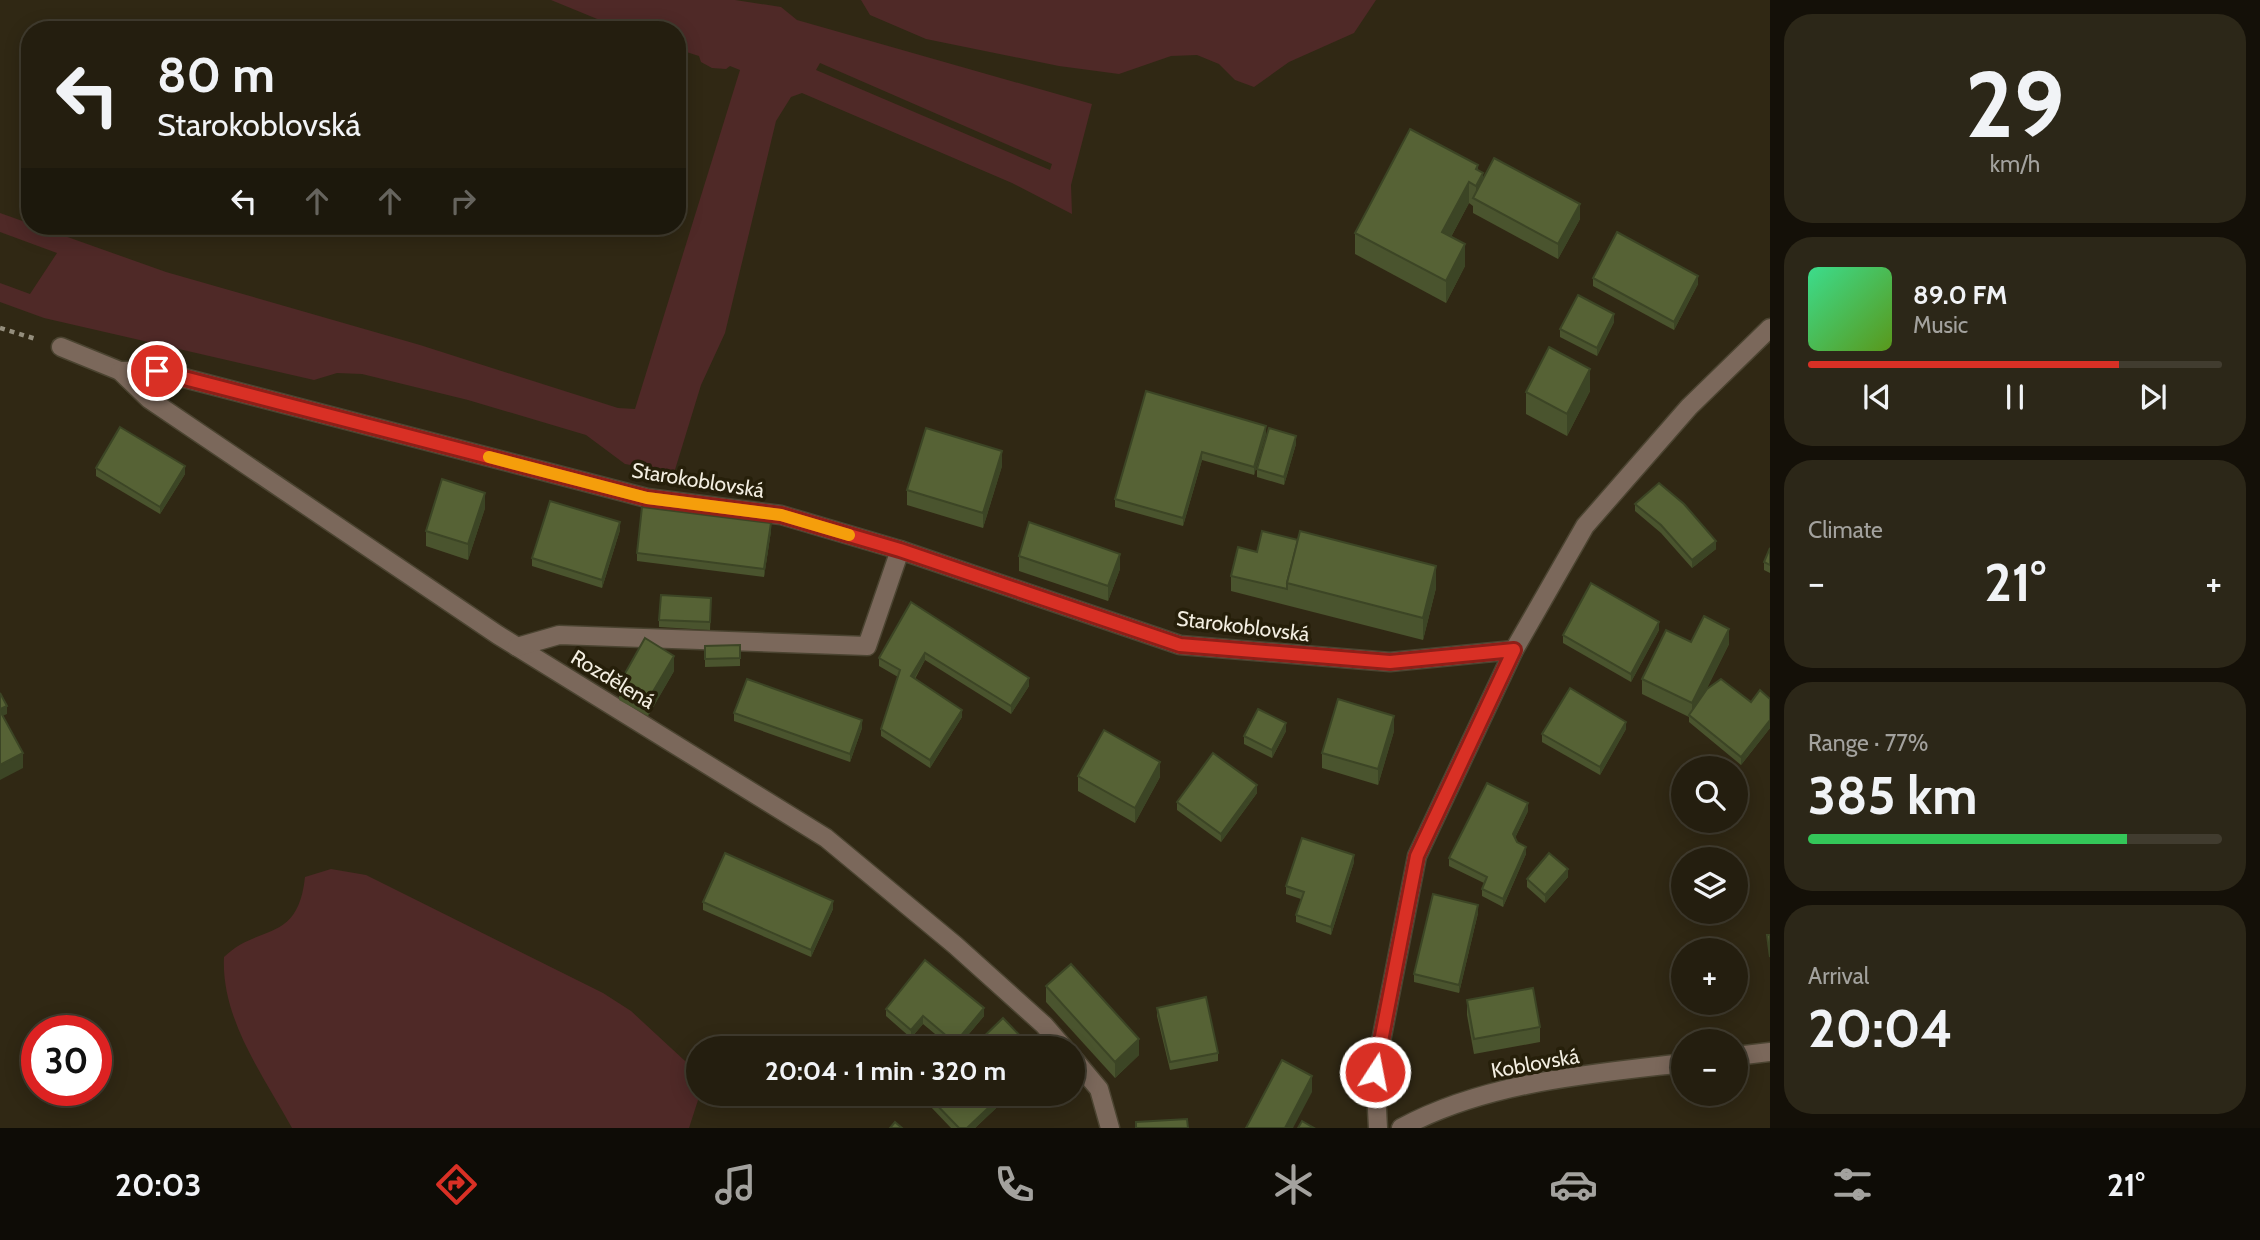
<!DOCTYPE html>
<html lang="en">
<head>
<meta charset="utf-8">
<style>
	body { margin:0; font-family:Cabin,sans-serif; background:#2c2718; color:#f1f3f6; height:100vh; display:flex; flex-direction:column; font-size:26px; white-space:nowrap }
	* { box-sizing:border-box; margin:0 }
	p { font-size:23px; color:#a3a29e }
	.icon { flex:none; width:38px; height:38px; fill:none; stroke:currentColor; stroke-width:2; stroke-linecap:round; stroke-linejoin:round }
	.map { position:relative; flex:1; overflow:hidden }
	.sheet { display:flex; flex-direction:column; gap:14px; padding:14px; background:#141008; width:490px }
	.sheet>* { flex:none }
	.banner { position:absolute; left:21px; top:21px; width:665px; height:214px; border-radius:28px; box-shadow:0 4px 18px #0003,0 0 0 2px #413c2f; background:#241e0f; color:#f1f3f6; overflow:hidden }
	.controls { position:absolute; left:1671px; top:756px; display:grid; gap:14px }
	.controls a { display:grid; place-items:center; width:77px; height:77px; border-radius:50%; background:#241e0f; box-shadow:0 4px 18px #0003,0 0 0 2px #413c2f; font-size:35px }
	.speed { position:absolute; left:21px; top:1015px; display:flex; gap:14px; font-size:35px; font-weight:700; text-align:center }
	.speed>* { display:grid; place-content:center; width:91px; height:91px; border-radius:50%; background:#241e0f; box-shadow:0 4px 18px #0003,0 0 0 2px #413c2f; line-height:1 }
	.speed .limit { border:10px solid #d22; background:#fff; color:#111 }
	.pin { position:absolute; display:grid; place-items:center; width:60px; height:60px; color:#fff; margin:-30px; border:4px solid #fff; border-radius:50%; box-shadow:0 2px 7px #0007 }
	.me { position:absolute; width:77px; margin:-38px; rotate:11deg; stroke-linejoin:round; filter:drop-shadow(0 0 5px #0008) }
	.turn { display:flex; align-items:center; gap:24px; height:147px; padding:0 21px; font-size:32px }
	.turn .icon { width:91px; height:91px; stroke-width:2.5 }
	.turn b { display:block; font-size:49px; line-height:60px }
	.lanes { display:flex; align-items:center; height:66px; padding:0 21px; background:#0003; justify-content:center; gap:35px; direction:ltr }
	.lanes .off { opacity:.35 }
	.big { font-size:52px; font-weight:700; line-height:1.1 }
	.sheet .card { flex:1; display:flex; flex-direction:column; justify-content:center; gap:10px; min-width:0; padding:0 24px; border-radius:28px; background:#2c2718 }
	.sheet .dial { align-items:center; gap:0 }
	.dial b { font-size:91px; line-height:1 }
	.song { display:flex; align-items:center; gap:21px }
	.cover { width:84px; height:84px; border-radius:10px; background:linear-gradient(135deg,hsl(150 70% 55%),hsl(90 70% 35%)) }
	.played { height:7px; border-radius:4px; background:linear-gradient(90deg,#d93025 75%,#413c2f 75%) }
	.keys { display:flex; justify-content:space-around; direction:ltr }
	.heat { display:flex; justify-content:space-between; align-items:center; font-size:38px; direction:ltr }
	.charge { height:10px; border-radius:5px; background:linear-gradient(90deg,#34c759 77%,#413c2f 0) }
	.trip { position:absolute; left:686px; top:1036px; width:399px; height:70px; border-radius:35px; background:#241e0f; box-shadow:0 4px 18px #0003,0 0 0 2px #413c2f; font-weight:700; line-height:70px; text-align:center }
	.tabs { display:flex; height:112px; justify-content:space-around; align-items:center; background:#0e0c06; color:#a3a29e }
	.tabs .icon { width:49px; height:49px }
	.tabs .selected { color:#d93025 }
	.tabs b { font-size:32px; color:#f1f3f6 }
	main { display:flex; flex:1; min-height:0 }
	.map>svg:first-child { display:block }
	.green { fill:#4f2927; fill-rule:evenodd }
	.lines { fill:none; stroke-linecap:round; stroke-linejoin:round }
	.service-casing { stroke:#4b4431; stroke-width:21 }
	.minor-casing { stroke:#4b4431; stroke-width:21 }
	.tertiary-casing { stroke:#4b4431; stroke-width:21 }
	.path { stroke:#948e7d; stroke-width:4.5; stroke-dasharray:5 5; stroke-linecap:butt }
	.service { stroke:#7b685b; stroke-width:18 }
	.minor { stroke:#7b685b; stroke-width:18 }
	.tertiary { stroke:#7b685b; stroke-width:18 }
	.wall { fill:#4a542e }
	.shaded-wall { fill:#3c4525 }
	.building { fill:#566235; stroke:#3c4525; stroke-width:2 }
	.route-casing { stroke:#8d1f18; stroke-width:18 }
	.route { stroke:#d93025; stroke-width:12 }
	.slow { stroke:#f59e0b; stroke-width:12 }
	.labels { text-anchor:middle; dominant-baseline:central; stroke-width:7; stroke-linejoin:round; paint-order:stroke }
	.street-label { font-size:21px; fill:#f3eee1; stroke:#261f0a }
</style>
</head>
<body>
<main>
<div class="map">
<svg width="1770" height="1128" viewBox="0 0 1770 1128">
	<rect width="100%" height="100%" fill="#302814"/>
	<g class="green">
		<path d="M551,0H735L781,7L797,20L1092,104L1071,185L1072,214L1012,183L802,93L791,97L776,121L725,333L701,385L674,473L625,464L586,435L468,400L362,374L337,373L314,380L44,318L0,302V283L30,294L57,253L0,232V213L166,272L420,345L618,408L635,409L740,70L730,66L726,69L712,68L701,62L699,56L677,49V30H624ZM820,63L1052,164L1050,170L816,70Z"/>
		<polygon points="861,0 1376,0 1354,33 1289,62 1254,87 1235,80 1219,64 1197,55 1171,56 1119,74 1059,66 926,39 870,15"/>
		<path d="M331,869L366,875L603,993L631,1011L698,1073L700,1094L689,1128H292C263,1075 221,1019 224,957C259,923 298,944 305,877Z"/>
	</g>
	<g class="lines">
		<g class="service-casing">
			<g id="service">
				<polyline points="61,347 120,371 157,371 647,498 781,515 900,550 1180,645 1390,662 1514,650"/>
				<polyline points="120,371 149,399 498,635 826,838 955,945 1044,1025 1064,1048"/>
				<polyline points="517,647 559,635 867,646 900,550"/>
				<polyline points="1073,1058 1099,1089 1110,1128"/>
			</g>
		</g>
		<g class="minor-casing">
			<polyline id="minor" points="1378,1128 1375,1072 1417,856 1514,650 1585,526 1689,407 1770,328"/>
		</g>
		<g class="tertiary-casing">
			<g id="tertiary">
				<polyline points="1736,1056 1770,1052"/>
				<path d="M1401,1128C1486,1082 1589,1074 1684,1063"/>
			</g>
		</g>
		<polyline class="path" points="0,328 36,339"/>
		<use href="#service" class="service"/>
		<use href="#minor" class="minor"/>
		<use href="#tertiary" class="tertiary"/>
	</g>
	<g class="wall">
		<polygon points="1478,170 1483,179 1580,219 1558,259 1473,213 1473,206 1469,203 1451,237 1465,266 1446,303 1355,254 1355,233"/>
		<polygon points="1593,278 1698,284 1674,330 1593,286"/>
		<polygon points="1614,322 1597,356 1560,337 1560,329"/>
		<polygon points="1146,391 1266,434 1254,475 1202,460 1183,526 1115,507 1115,499"/>
		<polygon points="1590,391 1567,436 1526,414 1526,392"/>
		<polygon points="1296,444 1284,485 1257,477 1257,469"/>
		<polygon points="1002,466 983,528 907,505 907,490"/>
		<polygon points="96,468 185,474 160,514 96,476"/>
		<polygon points="1635,504 1716,549 1692,568 1661,533 1635,511"/>
		<polygon points="485,508 468,560 426,546 426,531"/>
		<polygon points="620,530 602,588 532,566 532,558"/>
		<polygon points="771,531 764,577 637,561 637,553"/>
		<polygon points="1298,540 1436,588 1423,640 1231,591 1231,576 1257,552"/>
		<polygon points="1770,548 1770,573 1764,570 1764,562"/>
		<polygon points="1019,556 1120,569 1108,601 1019,571"/>
		<polygon points="911,602 1029,686 1011,714 925,660 915,679 962,717 930,768 881,736 881,729 898,677 879,666 879,658"/>
		<polygon points="711,606 710,630 659,627 659,620"/>
		<polygon points="1659,630 1631,682 1563,643 1563,635"/>
		<polygon points="1691,642 1729,644 1705,692 1751,702 1770,699 1770,728 1741,765 1689,722 1689,717 1642,694 1642,679"/>
		<polygon points="740,645 740,666 705,667 705,646"/>
		<polygon points="674,671 648,716 619,700 619,684"/>
		<polygon points="734,713 862,728 850,762 734,721"/>
		<polygon points="1626,729 1600,775 1542,742 1542,734"/>
		<polygon points="1286,731 1272,758 1244,744 1244,736"/>
		<polygon points="1394,731 1378,785 1322,768 1322,753"/>
		<polygon points="1078,776 1160,777 1135,823 1078,791"/>
		<polygon points="1257,793 1221,842 1177,810 1177,802"/>
		<polygon points="1528,811 1515,838 1526,854 1503,907 1482,896 1482,889 1484,883 1449,866 1449,858"/>
		<polygon points="1354,862 1331,935 1296,922 1296,915 1301,899 1286,894 1286,886"/>
		<polygon points="1568,877 1545,903 1527,887 1527,879"/>
		<polygon points="703,902 833,909 811,957 703,910"/>
		<polygon points="1478,913 1459,993 1414,982 1414,974"/>
		<polygon points="1046,986 1139,1055 1115,1078 1046,1002"/>
		<polygon points="1467,1000 1540,1027 1540,1042 1474,1054 1467,1015"/>
		<polygon points="1157,1008 1218,1053 1218,1061 1170,1070 1157,1016"/>
		<polygon points="886,1009 984,1016 957,1048 952,1048 923,1024 911,1038 886,1016"/>
		<polygon points="935,1094 1011,1094 975,1128 951,1128 930,1106 930,1098"/>
	</g>
	<g class="shaded-wall">
		<polygon points="1478,165 1478,184 1483,173 1483,195 1476,199 1476,169"/>
		<polygon points="1469,182 1469,203 1442,254 1442,232"/>
		<polygon points="1580,204 1580,219 1558,259 1558,244"/>
		<polygon points="1465,244 1465,266 1446,303 1446,281"/>
		<polygon points="1698,276 1698,284 1674,330 1674,322"/>
		<polygon points="1614,314 1614,322 1597,356 1597,348"/>
		<polygon points="1590,369 1590,391 1567,436 1567,414"/>
		<polygon points="1266,426 1266,434 1254,475 1254,467"/>
		<polygon points="1296,436 1296,444 1284,485 1284,477"/>
		<polygon points="1002,451 1002,466 983,528 983,513"/>
		<polygon points="1202,452 1202,460 1183,526 1183,518"/>
		<polygon points="185,466 185,474 160,514 160,507"/>
		<polygon points="485,493 485,508 468,560 468,544"/>
		<polygon points="620,522 620,530 602,588 602,580"/>
		<polygon points="771,523 771,531 764,577 764,569"/>
		<polygon points="1716,541 1716,549 1692,568 1692,560"/>
		<polygon points="1120,554 1120,569 1108,601 1108,586"/>
		<polygon points="1436,566 1436,588 1423,640 1423,618"/>
		<polygon points="1659,622 1659,630 1631,682 1631,674"/>
		<polygon points="1729,629 1729,644 1692,718 1692,703"/>
		<polygon points="925,653 925,660 911,684 911,676"/>
		<polygon points="674,656 674,671 648,716 648,700"/>
		<polygon points="1029,678 1029,686 1011,714 1011,706"/>
		<polygon points="7,706 7,714 0,717 0,709"/>
		<polygon points="962,710 962,717 930,768 930,760"/>
		<polygon points="1394,716 1394,731 1378,785 1378,769"/>
		<polygon points="862,720 862,728 850,762 850,754"/>
		<polygon points="1770,720 1770,728 1741,765 1741,757"/>
		<polygon points="1626,722 1626,729 1600,775 1600,767"/>
		<polygon points="1286,723 1286,731 1272,758 1272,750"/>
		<polygon points="23,753 23,768 0,780 0,765"/>
		<polygon points="1160,762 1160,777 1135,823 1135,808"/>
		<polygon points="1257,785 1257,793 1221,842 1221,834"/>
		<polygon points="1528,803 1528,811 1513,842 1513,834"/>
		<polygon points="1526,847 1526,854 1503,907 1503,899"/>
		<polygon points="1354,855 1354,862 1331,935 1331,927"/>
		<polygon points="1568,869 1568,877 1545,903 1545,895"/>
		<polygon points="833,901 833,909 811,957 811,950"/>
		<polygon points="1478,905 1478,913 1459,993 1459,985"/>
		<polygon points="984,1008 984,1016 957,1048 955,1048 955,1043"/>
		<polygon points="923,1016 923,1024 911,1038 911,1030"/>
		<polygon points="1139,1039 1139,1055 1115,1078 1115,1062"/>
		<polygon points="1026,1042 1026,1048 1019,1048"/>
		<polygon points="1312,1076 1312,1092 1293,1128 1285,1128"/>
		<polygon points="1003,1094 1011,1094 975,1128 967,1128"/>
	</g>
	<g class="building">
		<polygon points="1410,129 1478,165 1476,169 1483,173 1476,186 1469,182 1442,232 1465,244 1446,281 1355,233"/>
		<polygon points="1494,158 1580,204 1558,244 1473,198"/>
		<polygon points="1617,232 1698,276 1674,322 1593,278"/>
		<polygon points="1578,295 1614,314 1597,348 1560,329"/>
		<polygon points="1549,347 1590,369 1567,414 1526,392"/>
		<polygon points="1146,391 1266,426 1254,467 1202,452 1183,518 1115,499"/>
		<polygon points="120,427 185,466 160,507 96,468"/>
		<polygon points="926,428 1002,451 983,513 907,490"/>
		<polygon points="1269,428 1296,436 1284,477 1257,469"/>
		<polygon points="442,479 485,493 468,544 426,531"/>
		<polygon points="1659,483 1684,504 1716,541 1692,560 1661,525 1635,504"/>
		<polygon points="550,501 620,522 602,580 532,558"/>
		<polygon points="642,507 771,523 764,569 637,553"/>
		<polygon points="1029,522 1120,554 1108,586 1019,556"/>
		<polygon points="1262,531 1298,540 1287,583 1287,589 1231,576 1238,547 1257,552"/>
		<polygon points="1300,531 1436,566 1423,618 1287,583"/>
		<polygon points="1770,548 1770,565 1764,562"/>
		<polygon points="1591,583 1659,622 1631,674 1563,635"/>
		<polygon points="661,595 711,598 710,622 659,620"/>
		<polygon points="911,602 1029,678 1011,706 925,653 911,676 962,710 930,760 881,729 900,670 879,658"/>
		<polygon points="1704,616 1729,629 1692,703 1642,679 1666,630 1691,642"/>
		<polygon points="645,638 674,656 648,700 619,684"/>
		<polygon points="740,645 740,658 705,659 705,646"/>
		<polygon points="747,679 862,720 850,754 734,713"/>
		<polygon points="1721,679 1751,702 1760,690 1770,699 1770,720 1741,757 1689,715 1707,689"/>
		<polygon points="1570,688 1626,722 1600,767 1542,734"/>
		<polygon points="0,693 7,706 0,709"/>
		<polygon points="1338,699 1394,716 1378,769 1322,753"/>
		<polygon points="1258,709 1286,723 1272,750 1244,736"/>
		<polygon points="0,711 23,753 0,765"/>
		<polygon points="1104,730 1160,762 1135,808 1078,776"/>
		<polygon points="1213,753 1257,785 1221,834 1177,802"/>
		<polygon points="1487,783 1528,803 1513,834 1517,842 1526,847 1503,899 1482,889 1487,877 1449,858"/>
		<polygon points="1302,838 1354,855 1331,927 1296,915 1304,892 1286,886"/>
		<polygon points="725,853 833,901 811,950 703,902"/>
		<polygon points="1549,853 1568,869 1545,895 1527,879"/>
		<polygon points="1433,894 1478,905 1459,985 1414,974"/>
		<polygon points="1767,935 1770,935 1770,957"/>
		<polygon points="925,960 984,1008 955,1043 923,1016 911,1030 886,1009"/>
		<polygon points="1071,964 1139,1039 1115,1062 1046,986"/>
		<polygon points="1533,988 1540,1027 1474,1039 1467,1000"/>
		<polygon points="1206,997 1218,1053 1170,1062 1157,1008"/>
		<polygon points="1003,1018 1026,1042 1019,1048 972,1048"/>
		<polygon points="1282,1060 1312,1076 1285,1128 1246,1128"/>
		<polygon points="935,1094 1003,1094 967,1128 959,1128 930,1098"/>
		<polygon points="1187,1119 1188,1128 1136,1128 1136,1122"/>
		<polygon points="1302,1121 1314,1128 1298,1128"/>
		<polygon points="895,1122 902,1128 890,1128"/>
	</g>
	<g class="lines">
		<g class="route-casing">
			<polyline id="route" points="157,371 647,498 781,515 900,550 1180,645 1390,662 1514,650 1417,856 1375,1072"/>
		</g>
		<use href="#route" class="route"/>
		<polyline class="slow" points="489,457 647,498 781,515 849,535"/>
	</g>
	<g class="labels">
		<g class="street-label">
			<text transform="translate(698 480) rotate(9)">Starokoblovská</text>
			<text transform="translate(1243 626) rotate(7)">Starokoblovská</text>
			<text transform="translate(613 679) rotate(31)">Rozdělená</text>
			<text transform="translate(1535 1063) rotate(-10)">Koblovská</text>
		</g>
	</g>
</svg>
<div class="controls">
<a><svg class="icon" aria-label="search" viewBox="0 0 24 24"><circle cx="10" cy="10" r="6"/><path d="M15 15l6 6"/></svg></a>
<a><svg class="icon" aria-label="layers" viewBox="0 0 24 24"><path d="M12 4l9 5-9 5-9-5zM3 14l9 5 9-5"/></svg></a>
<a>+</a>
<a>−</a>
</div>
<div class="speed"><div class="limit">30</div></div>
<div class="pin" style="left:157px;top:371px;background:#d93025"><svg class="icon" aria-label="arrive" viewBox="0 0 24 24"><path d="M6 21V4h12l-3 4 3 4H6"/></svg></div>
<svg class="me" style="left:1375px;top:1072px" viewBox="-20 -20 40 40"><circle r="17" fill="#d93025" stroke="#fff" stroke-width="3"/><path d="M0-11L8 9 0 5-8 9z" fill="#fff"/></svg>
<div class="trip">20:04 · 1 min · 320 m</div>
<div class="banner">
<div class="turn"><svg class="icon" aria-label="left" viewBox="0 0 24 24"><path d="M17 20v-9H6M10 6l-5 5 5 5"/></svg><div><b>80 m</b>Starokoblovská</div></div>
<div class="lanes"><svg class="icon" aria-label="left" viewBox="0 0 24 24"><path d="M17 20v-9H6M10 6l-5 5 5 5"/></svg><svg class="icon off" aria-label="ahead" viewBox="0 0 24 24"><path d="M12 20V5M6 11l6-6 6 6"/></svg><svg class="icon off" aria-label="ahead" viewBox="0 0 24 24"><path d="M12 20V5M6 11l6-6 6 6"/></svg><svg class="icon off" aria-label="right" viewBox="0 0 24 24"><path d="M7 20v-9h11M14 6l5 5-5 5"/></svg></div>
</div>
</div>
<section class="sheet">
<div class="card dial"><b>29</b><p>km/h</p></div>
<div class="card">
<div class="song"><i class="cover"></i><div><b>89.0 FM</b><p>Music</p></div></div>
<div class="played"></div>
<div class="keys"><svg class="icon" aria-label="previous" viewBox="0 0 24 24"><path d="M18 5L8 12l10 7zM5 5v14"/></svg><svg class="icon" aria-label="pause" viewBox="0 0 24 24"><path d="M8 5v14M16 5v14"/></svg><svg class="icon" aria-label="next" viewBox="0 0 24 24"><path d="M6 5l10 7-10 7zM19 5v14"/></svg></div>
</div>
<div class="card"><p>Climate</p>
<div class="heat"><a>−</a><b class="big">21°</b><a>+</a></div>
</div>
<div class="card"><p>Range · 77%</p><b class="big">385 km</b><div class="charge"></div></div>
<div class="card"><p>Arrival</p><b class="big">20:04</b></div>
</section>
</main>
<nav class="tabs">
<b>20:03</b>
<svg class="icon selected" aria-label="directions" viewBox="0 0 24 24"><path d="M12 3l9 9-9 9-9-9zM9 14v-3h6M13 9l2 2-2 2"/></svg>
<svg class="icon" aria-label="music" viewBox="0 0 24 24"><path d="M9 18V5l10-2v13"/><circle cx="6" cy="18" r="3"/><circle cx="16" cy="16" r="3"/></svg>
<svg class="icon" aria-label="phone" viewBox="0 0 24 24"><path d="M5 4h4l2 5-3 2q2 4 5 5l2-3 5 2v4C11 20 4 13 5 4z"/></svg>
<svg class="icon" aria-label="climate" viewBox="0 0 24 24"><path d="M12 3v18M4 7l16 10M4 17L20 7"/></svg>
<svg class="icon" aria-label="car" viewBox="0 0 24 24"><path d="M5 17H2v-5l4-1 3-4h7l3 4 3 1v5h-3M9 17h6M6 11h13"/><circle cx="7" cy="17" r="2"/><circle cx="17" cy="17" r="2"/></svg>
<svg class="icon" aria-label="filters" viewBox="0 0 24 24"><path d="M4 7h16M4 17h16"/><circle cx="9" cy="7" r="2"/><circle cx="15" cy="17" r="2"/></svg>
<b>21°</b>
</nav>
</body>
</html>
